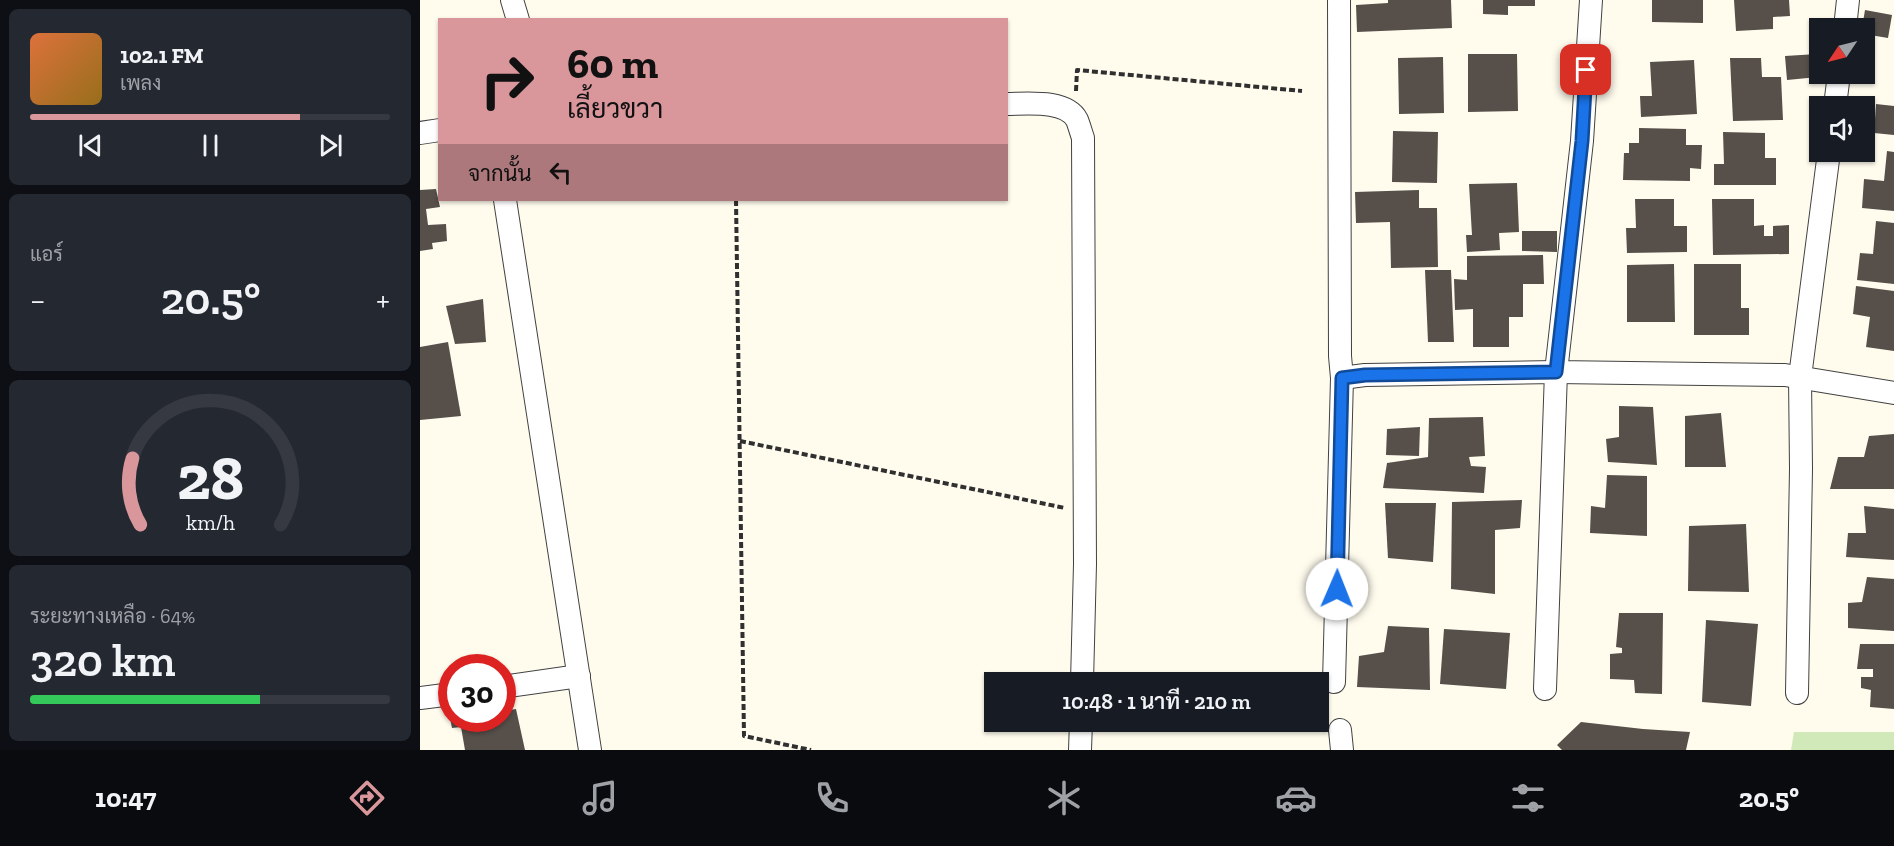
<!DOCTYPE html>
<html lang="th">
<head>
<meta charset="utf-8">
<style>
	body { margin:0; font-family:"Zilla Slab",Sarabun,serif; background:#242831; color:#f1f3f6; height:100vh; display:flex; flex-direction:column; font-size:22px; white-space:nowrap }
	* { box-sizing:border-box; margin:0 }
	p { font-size:20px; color:#9ea1a6 }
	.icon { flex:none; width:33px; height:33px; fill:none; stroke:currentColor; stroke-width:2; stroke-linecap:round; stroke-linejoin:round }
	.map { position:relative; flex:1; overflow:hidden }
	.sheet { display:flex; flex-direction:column; gap:9px; padding:9px; background:#0d0f14; width:420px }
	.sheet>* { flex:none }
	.hud { position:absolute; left:18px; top:18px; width:570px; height:183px; border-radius:0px; box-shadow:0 2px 4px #0004; background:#d9979c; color:#111; overflow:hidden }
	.needle { width:39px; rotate:235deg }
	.buttons { position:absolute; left:1389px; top:18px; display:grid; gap:12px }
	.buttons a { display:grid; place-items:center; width:66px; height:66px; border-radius:0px; background:#171b24; box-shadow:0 2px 4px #0004; font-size:30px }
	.speed { position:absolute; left:18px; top:654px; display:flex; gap:12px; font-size:30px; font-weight:700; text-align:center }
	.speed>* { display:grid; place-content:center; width:78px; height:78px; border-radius:50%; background:#171b24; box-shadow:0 2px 4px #0004; line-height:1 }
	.speed .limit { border:9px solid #d22; background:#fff; color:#111 }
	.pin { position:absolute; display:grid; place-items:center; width:51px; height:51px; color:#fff; margin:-26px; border-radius:12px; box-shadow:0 3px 9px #0006 }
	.me { position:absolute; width:66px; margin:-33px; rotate:1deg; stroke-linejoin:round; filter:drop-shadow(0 0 4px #0008) }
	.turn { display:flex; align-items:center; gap:21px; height:126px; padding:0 30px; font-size:27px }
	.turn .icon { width:78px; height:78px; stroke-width:2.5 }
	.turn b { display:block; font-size:42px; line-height:51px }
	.then { display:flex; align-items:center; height:57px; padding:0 30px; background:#0003; gap:12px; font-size:22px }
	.big { font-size:45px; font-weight:600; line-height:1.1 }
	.sheet .widget { flex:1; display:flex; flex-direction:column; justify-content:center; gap:9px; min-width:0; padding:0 21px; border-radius:9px; background:#242831 }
	.sheet .dial { align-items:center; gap:0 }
	.dial svg { height:156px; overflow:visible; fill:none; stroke:#363941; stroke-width:7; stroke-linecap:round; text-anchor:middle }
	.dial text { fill:#f1f3f6; stroke:none }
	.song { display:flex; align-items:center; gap:18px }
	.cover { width:72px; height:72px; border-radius:9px; background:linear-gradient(135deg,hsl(20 70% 55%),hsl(40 70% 35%)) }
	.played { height:6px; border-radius:3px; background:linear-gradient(90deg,#d9979c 75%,#363941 75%) }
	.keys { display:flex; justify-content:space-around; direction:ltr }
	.heat { display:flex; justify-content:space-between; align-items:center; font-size:33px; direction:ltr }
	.charge { height:9px; border-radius:4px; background:linear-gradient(90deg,#34c759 64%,#363941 0) }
	.trip { position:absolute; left:564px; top:672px; width:345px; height:60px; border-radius:0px; background:#171b24; box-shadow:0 2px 4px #0004; font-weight:600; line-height:60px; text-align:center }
	.tabs { display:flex; height:96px; justify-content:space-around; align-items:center; background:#090b0e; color:#9ea1a6 }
	.tabs .icon { width:42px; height:42px }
	.tabs .selected { color:#d9979c }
	.tabs b { font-size:27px; color:#f1f3f6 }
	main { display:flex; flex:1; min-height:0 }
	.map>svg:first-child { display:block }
	.green { fill:#d1e9b8 }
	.building { fill:#564f4a }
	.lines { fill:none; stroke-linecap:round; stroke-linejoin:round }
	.minor-casing { stroke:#414141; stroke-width:24 }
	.path { stroke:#303030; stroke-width:4; stroke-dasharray:6 3; stroke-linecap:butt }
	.minor { stroke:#fff; stroke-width:22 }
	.route-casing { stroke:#114b97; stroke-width:15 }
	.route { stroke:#1a73e8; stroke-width:10 }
</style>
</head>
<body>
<main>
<section class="sheet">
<div class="widget">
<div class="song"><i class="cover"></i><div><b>102.1 FM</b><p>เพลง</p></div></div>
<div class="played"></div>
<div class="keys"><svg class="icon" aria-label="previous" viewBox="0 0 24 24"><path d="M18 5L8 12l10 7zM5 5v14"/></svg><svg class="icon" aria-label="pause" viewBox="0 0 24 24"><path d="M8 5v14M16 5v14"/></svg><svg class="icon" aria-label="next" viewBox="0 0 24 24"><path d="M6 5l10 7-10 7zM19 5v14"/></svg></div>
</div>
<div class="widget"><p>แอร์</p>
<div class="heat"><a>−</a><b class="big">20.5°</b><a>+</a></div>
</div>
<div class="widget dial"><svg viewBox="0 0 100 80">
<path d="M14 69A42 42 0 1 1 86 69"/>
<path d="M14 69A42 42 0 0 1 10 35" stroke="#d9979c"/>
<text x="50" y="56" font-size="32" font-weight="700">28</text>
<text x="50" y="72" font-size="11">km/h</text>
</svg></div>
<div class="widget"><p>ระยะทางเหลือ · 64%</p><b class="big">320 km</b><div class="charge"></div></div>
</section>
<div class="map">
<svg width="1474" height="750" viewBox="0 0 1474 750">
	<rect width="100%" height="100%" fill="#fffcee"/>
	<polygon class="green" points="1374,732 1474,732 1474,750 1371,750"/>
	<g class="building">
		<polygon points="968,0 1031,0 1032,28 937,32 936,5 968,3"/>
		<polygon points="1063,0 1115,0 1115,6 1088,6 1088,15 1063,14"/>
		<polygon points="1232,0 1283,0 1283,23 1232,22"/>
		<polygon points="1314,0 1369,0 1370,16 1353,17 1353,29 1316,31"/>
		<polygon points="1445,10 1472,15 1468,38 1444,34 1444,28 1442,28"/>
		<polygon points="1048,54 1097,54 1098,111 1048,112"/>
		<polygon points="1397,54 1398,77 1367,80 1365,56"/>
		<polygon points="1023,57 1024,113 979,114 978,58"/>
		<polygon points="1310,58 1341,58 1342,77 1361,77 1363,120 1313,121"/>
		<polygon points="1274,60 1277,114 1221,117 1220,96 1232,96 1230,62"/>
		<polygon points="1456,104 1474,106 1474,135 1454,133"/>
		<polygon points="1219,128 1266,129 1266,145 1282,145 1281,169 1270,168 1270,181 1203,180 1204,153 1209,153 1209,143 1219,143"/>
		<polygon points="973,131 1018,132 1017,183 972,182"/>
		<polygon points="1303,132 1345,133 1345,158 1356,158 1356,185 1294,185 1294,164 1304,164"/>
		<polygon points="1467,151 1474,152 1474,211 1442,208 1444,179 1464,181"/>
		<polygon points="1097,183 1099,232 1079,233 1080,250 1047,252 1046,235 1052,235 1049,184"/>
		<polygon points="16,189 20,207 6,209 8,225 26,224 27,241 12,243 13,249 0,251 0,190"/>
		<polygon points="999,190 999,208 1017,208 1018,267 971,268 970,222 936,223 935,192"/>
		<polygon points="1215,199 1254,199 1254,226 1267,226 1267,252 1207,253 1206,228 1216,228"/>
		<polygon points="1292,199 1334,199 1334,226 1344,225 1344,236 1353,236 1353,226 1369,225 1369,254 1293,255"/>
		<polygon points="1456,221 1474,223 1474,284 1437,280 1440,253 1453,254"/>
		<polygon points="1102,231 1137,231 1137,252 1102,251"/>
		<polygon points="1123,255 1124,284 1103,284 1103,317 1089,317 1089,347 1053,347 1053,309 1035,310 1034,279 1047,280 1047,256"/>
		<polygon points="1254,264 1255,322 1207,322 1207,265"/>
		<polygon points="1274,264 1321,264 1321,308 1329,308 1329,335 1274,335"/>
		<polygon points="1005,270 1031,270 1034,342 1008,342"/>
		<polygon points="1436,286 1474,291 1474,351 1446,347 1450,317 1433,314"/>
		<polygon points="63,299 66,342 35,344 26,306"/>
		<polygon points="28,342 41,416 0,420 0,347"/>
		<polygon points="1199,406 1233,407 1237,465 1188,462 1186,439 1199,437"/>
		<polygon points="1301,413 1306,467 1265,467 1265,416"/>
		<polygon points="1063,417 1065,456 1049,457 1051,466 1066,467 1064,493 963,488 967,463 1008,457 1009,418"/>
		<polygon points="1000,427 999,456 966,455 967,429"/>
		<polygon points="1474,434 1474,489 1410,489 1418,457 1444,457 1449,436"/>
		<polygon points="1187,475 1227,476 1227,536 1170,533 1171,506 1185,508"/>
		<polygon points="1102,500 1100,528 1075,530 1075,594 1031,589 1032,502"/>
		<polygon points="965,503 1016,503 1013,562 968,558"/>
		<polygon points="1444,506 1474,509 1474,560 1426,557 1428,533 1446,533"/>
		<polygon points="1326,524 1329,592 1268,591 1269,526"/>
		<polygon points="1447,577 1474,579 1474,631 1428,628 1428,603 1442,602"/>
		<polygon points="1199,613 1243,613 1242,694 1215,693 1214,680 1190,679 1190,654 1202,653 1202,648 1196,647"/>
		<polygon points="1286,620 1338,624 1331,706 1282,702"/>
		<polygon points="968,626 1009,628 1010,690 937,687 939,656 964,652"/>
		<polygon points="1024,629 1090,633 1086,689 1020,684"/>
		<polygon points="1440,644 1474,644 1474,709 1450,707 1451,690 1441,688 1441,677 1453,677 1453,669 1437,669"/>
		<polygon points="96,709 105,750 45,750 41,727 32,728 30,718 82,718 82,711"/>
		<polygon points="1161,722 1223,729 1270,732 1266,750 1142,750 1137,745"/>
	</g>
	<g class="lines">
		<g class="minor-casing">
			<g id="minor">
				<polyline points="92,0 98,20"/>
				<polyline points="1171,0 1162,141 1136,372 1365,375 1474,393"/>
				<polyline points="1425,28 1428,0"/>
				<path d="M586,104C606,104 646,99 657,120C659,125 661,132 663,138L665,564L662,682"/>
				<polyline points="1415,106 1419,74"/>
				<polyline points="0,133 20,130"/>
				<polyline points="85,200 170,750"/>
				<polyline points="922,378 945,375 1136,372 1125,689"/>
				<polyline points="914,682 922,378 920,356 919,0"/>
				<polyline points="82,687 159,676"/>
				<polyline points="1377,693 1381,469 1380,377 1409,152"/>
				<polyline points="0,698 32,694"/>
				<polyline points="920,730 922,750"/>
				<polyline points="660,750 661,722"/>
			</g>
		</g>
		<g class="path">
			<polyline points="656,91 657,70 882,91"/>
			<polyline points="316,200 324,736 391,750"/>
			<polyline points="320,441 645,508"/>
		</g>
		<use href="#minor" class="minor"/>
	</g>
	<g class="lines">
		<g class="route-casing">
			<polyline id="route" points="917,589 922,378 945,375 1136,372 1162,141 1166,70"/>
		</g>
		<use href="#route" class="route"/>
	</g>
</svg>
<div class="buttons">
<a><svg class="needle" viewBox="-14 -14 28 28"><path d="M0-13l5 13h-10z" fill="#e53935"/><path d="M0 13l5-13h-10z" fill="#9ea1a6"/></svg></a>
<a><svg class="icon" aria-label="sound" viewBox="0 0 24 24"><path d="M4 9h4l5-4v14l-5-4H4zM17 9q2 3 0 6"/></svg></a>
</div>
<div class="speed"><div class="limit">30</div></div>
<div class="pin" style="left:1166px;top:70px;background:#d93025"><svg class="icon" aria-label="arrive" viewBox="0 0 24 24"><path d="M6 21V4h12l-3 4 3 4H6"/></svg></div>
<svg class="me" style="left:917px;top:589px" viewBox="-20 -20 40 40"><circle r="19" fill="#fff"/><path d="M0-13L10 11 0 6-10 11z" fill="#1a73e8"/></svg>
<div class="trip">10:48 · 1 นาที · 210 m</div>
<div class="hud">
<div class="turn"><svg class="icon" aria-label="right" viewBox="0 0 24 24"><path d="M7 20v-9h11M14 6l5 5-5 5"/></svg><div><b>60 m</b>เลี้ยวขวา</div></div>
<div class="then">จากนั้น<svg class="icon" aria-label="left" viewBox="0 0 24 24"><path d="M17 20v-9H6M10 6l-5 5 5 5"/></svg></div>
</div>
</div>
</main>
<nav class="tabs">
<b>10:47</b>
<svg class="icon selected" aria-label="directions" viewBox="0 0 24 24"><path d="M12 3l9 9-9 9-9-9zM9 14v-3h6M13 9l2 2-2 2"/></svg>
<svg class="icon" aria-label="music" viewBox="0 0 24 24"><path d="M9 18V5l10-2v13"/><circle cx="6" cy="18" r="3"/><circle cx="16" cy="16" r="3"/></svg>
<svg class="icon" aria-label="phone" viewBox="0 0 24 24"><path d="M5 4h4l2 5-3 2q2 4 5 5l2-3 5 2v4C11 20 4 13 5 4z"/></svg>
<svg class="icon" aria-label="climate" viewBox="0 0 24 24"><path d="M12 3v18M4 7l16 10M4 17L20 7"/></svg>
<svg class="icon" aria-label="car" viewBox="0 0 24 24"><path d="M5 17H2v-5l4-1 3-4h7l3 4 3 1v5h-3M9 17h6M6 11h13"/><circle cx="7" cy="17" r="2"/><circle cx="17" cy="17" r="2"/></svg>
<svg class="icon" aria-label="filters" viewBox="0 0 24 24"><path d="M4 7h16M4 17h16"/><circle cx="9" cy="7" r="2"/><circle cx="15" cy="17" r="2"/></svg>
<b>20.5°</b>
</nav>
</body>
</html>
